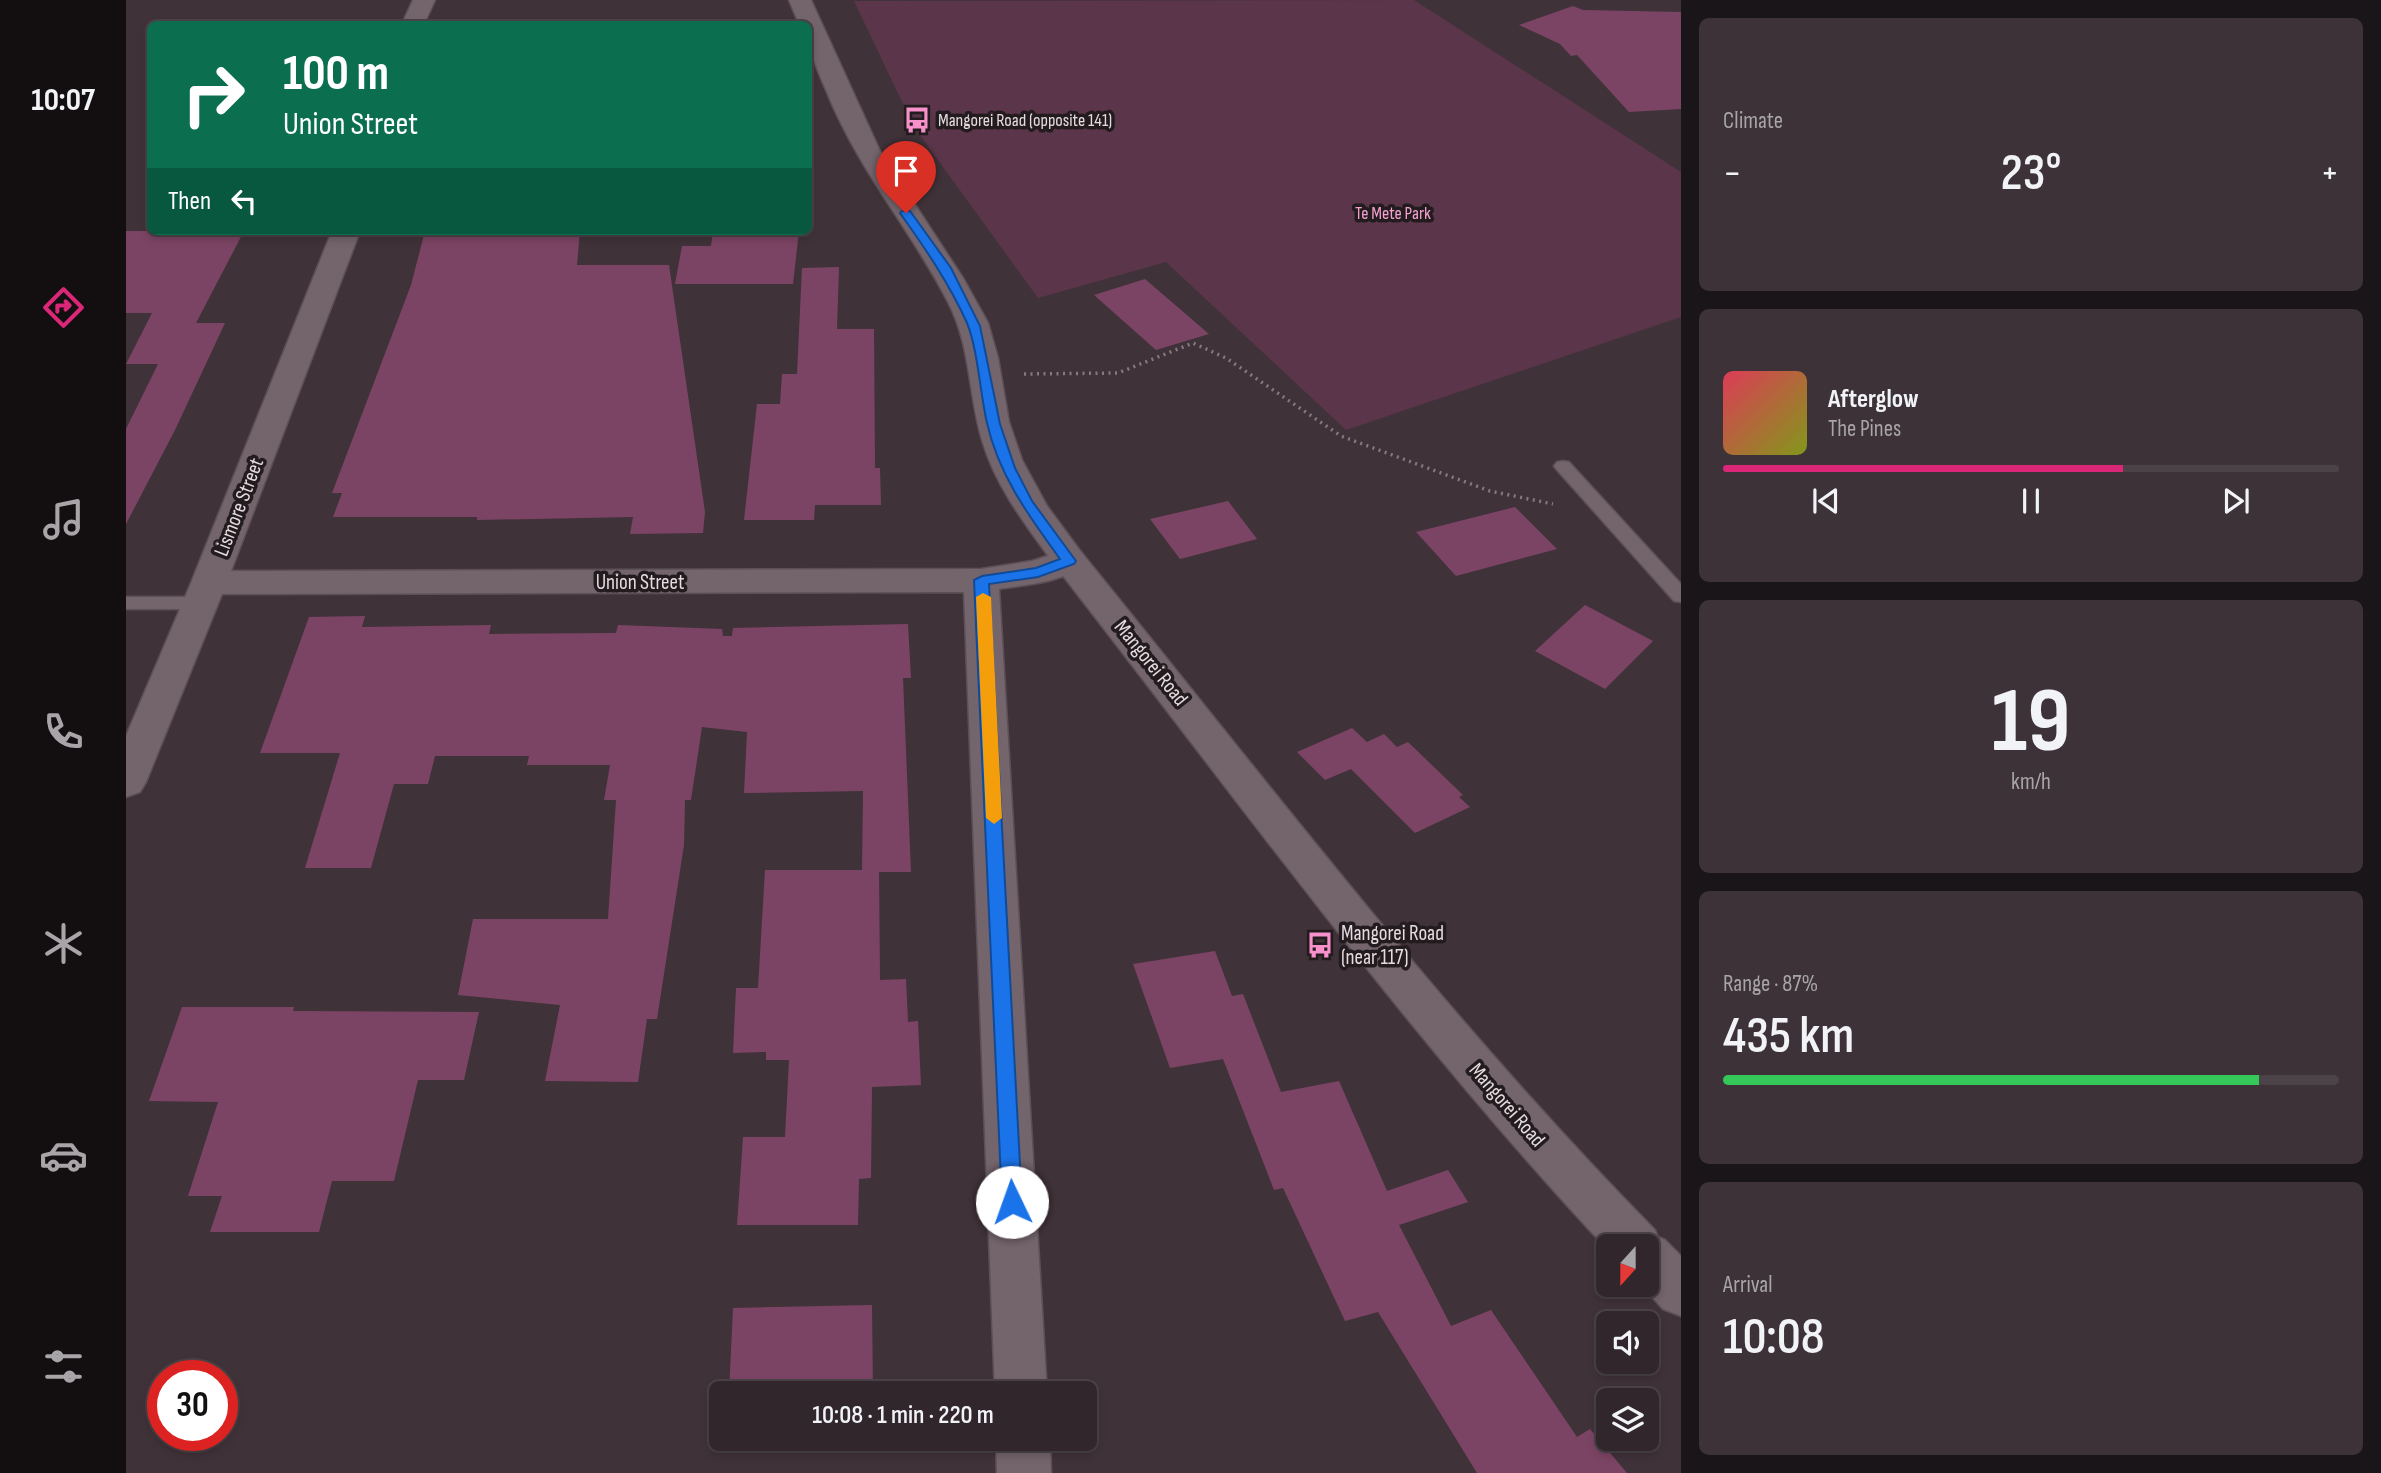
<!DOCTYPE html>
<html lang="en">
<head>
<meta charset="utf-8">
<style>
	body { margin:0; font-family:"Sofia Sans Condensed",sans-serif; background:#3c3237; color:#f1f3f6; height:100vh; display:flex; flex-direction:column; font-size:26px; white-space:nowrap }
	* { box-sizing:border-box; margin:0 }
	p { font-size:23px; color:#a8a5a9 }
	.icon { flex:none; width:38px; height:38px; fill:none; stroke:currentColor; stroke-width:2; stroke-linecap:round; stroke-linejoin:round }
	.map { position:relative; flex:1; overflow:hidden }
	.panel { display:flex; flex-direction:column; gap:18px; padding:18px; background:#1a1518; width:700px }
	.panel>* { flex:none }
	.hud { position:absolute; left:21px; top:21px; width:665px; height:214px; border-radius:10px; box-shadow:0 4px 10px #0003,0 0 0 2px #4b4347; background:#0b6e4f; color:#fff; overflow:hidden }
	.needle { width:46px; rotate:201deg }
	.buttons { position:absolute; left:1470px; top:1234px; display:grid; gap:14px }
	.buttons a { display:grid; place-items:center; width:63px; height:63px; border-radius:10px; background:#30262b; box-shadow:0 4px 10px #0003,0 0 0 2px #4b4347; font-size:35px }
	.speed { position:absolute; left:21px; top:1360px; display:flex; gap:14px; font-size:35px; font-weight:700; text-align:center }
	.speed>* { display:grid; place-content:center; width:91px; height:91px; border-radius:50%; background:#30262b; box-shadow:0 4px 10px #0003,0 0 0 2px #4b4347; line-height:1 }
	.speed .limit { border:10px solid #d22; background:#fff; color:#111 }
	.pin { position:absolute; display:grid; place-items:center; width:60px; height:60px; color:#fff; margin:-72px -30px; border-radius:50% 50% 50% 0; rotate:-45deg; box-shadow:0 0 7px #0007 }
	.pin .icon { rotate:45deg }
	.me { position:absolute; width:77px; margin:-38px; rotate:357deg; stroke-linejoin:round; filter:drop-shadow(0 0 5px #0008) }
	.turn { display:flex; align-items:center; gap:24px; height:147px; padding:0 21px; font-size:32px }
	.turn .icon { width:91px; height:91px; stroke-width:2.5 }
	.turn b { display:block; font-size:49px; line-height:60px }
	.then { display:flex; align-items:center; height:66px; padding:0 21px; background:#0003; gap:14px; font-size:26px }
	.big { font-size:52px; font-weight:600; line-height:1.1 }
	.panel .card { flex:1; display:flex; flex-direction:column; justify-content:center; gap:10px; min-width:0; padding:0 24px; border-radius:10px; background:#3c3237 }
	.panel .dial { align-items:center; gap:0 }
	.dial b { font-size:91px; line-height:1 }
	.song { display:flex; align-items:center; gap:21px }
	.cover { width:84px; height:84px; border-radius:10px; background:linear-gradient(135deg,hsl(350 70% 55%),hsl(70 70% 35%)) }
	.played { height:7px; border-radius:4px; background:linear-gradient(90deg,#db2777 65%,#4b4347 65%) }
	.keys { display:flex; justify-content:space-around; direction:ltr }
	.heat { display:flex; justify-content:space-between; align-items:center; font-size:38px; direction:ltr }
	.charge { height:10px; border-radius:5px; background:linear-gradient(90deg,#34c759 87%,#4b4347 0) }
	.trip { position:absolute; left:583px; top:1381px; width:388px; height:70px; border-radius:10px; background:#30262b; box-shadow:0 4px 10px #0003,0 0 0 2px #4b4347; font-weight:600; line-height:70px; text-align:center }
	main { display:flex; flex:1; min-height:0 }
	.dock { display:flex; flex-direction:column; width:126px; justify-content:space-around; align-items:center; background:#130f11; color:#a8a5a9 }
	.dock .icon { width:49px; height:49px }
	.dock .current { color:#db2777 }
	.dock b { font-size:32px; color:#f1f3f6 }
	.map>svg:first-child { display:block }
	.green { fill:#5b354a }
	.building { fill:#7c4464 }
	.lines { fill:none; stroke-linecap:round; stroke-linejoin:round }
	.lane-casing { stroke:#5c4f56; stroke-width:3 }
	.street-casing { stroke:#5c4f56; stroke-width:3 }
	.secondary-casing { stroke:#5c4f56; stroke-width:3 }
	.path { stroke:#86797f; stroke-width:3.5; stroke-dasharray:2 4.5; stroke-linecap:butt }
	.lane { fill:#74646c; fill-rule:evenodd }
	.street { fill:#74646c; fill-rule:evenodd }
	.secondary { fill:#74646c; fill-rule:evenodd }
	.route { fill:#1a73e8; stroke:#114b97; stroke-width:2 }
	.slow { fill:#f59e0b }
	.labels { text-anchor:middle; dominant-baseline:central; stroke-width:7; stroke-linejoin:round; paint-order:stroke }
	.far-poi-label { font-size:18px; fill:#e5dbe0; stroke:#231c1f; text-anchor:start }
	.far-park-label { font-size:18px; fill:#f7a0d0; stroke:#231c1f }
	.street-label { font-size:21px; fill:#e5dbe0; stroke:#231c1f }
	.poi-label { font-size:21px; fill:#e5dbe0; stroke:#231c1f; text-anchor:start }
</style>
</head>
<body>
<main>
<nav class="dock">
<b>10:07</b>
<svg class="icon current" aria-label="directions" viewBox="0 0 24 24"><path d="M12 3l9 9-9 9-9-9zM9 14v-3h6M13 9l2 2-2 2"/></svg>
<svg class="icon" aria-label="music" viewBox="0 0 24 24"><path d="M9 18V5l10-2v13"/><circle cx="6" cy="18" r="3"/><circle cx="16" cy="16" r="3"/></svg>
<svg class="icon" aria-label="phone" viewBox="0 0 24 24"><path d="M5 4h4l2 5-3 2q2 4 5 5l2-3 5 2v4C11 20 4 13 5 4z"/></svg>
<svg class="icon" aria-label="climate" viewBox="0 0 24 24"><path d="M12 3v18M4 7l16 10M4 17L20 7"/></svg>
<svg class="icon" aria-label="car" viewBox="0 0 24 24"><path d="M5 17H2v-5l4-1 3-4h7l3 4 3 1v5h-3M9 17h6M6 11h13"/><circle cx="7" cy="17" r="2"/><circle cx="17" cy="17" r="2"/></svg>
<svg class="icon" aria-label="filters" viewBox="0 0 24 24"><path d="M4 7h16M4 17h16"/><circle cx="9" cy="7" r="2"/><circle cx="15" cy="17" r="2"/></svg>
</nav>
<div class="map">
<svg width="1555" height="1473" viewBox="0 0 1555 1473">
	<rect width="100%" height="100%" fill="#403239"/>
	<polygon class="green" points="1288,0 1555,172 1555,317 1220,430 1040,262 912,298 788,127 728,1"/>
	<g class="building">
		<polygon points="1447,6 1457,10 1555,12 1555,109 1503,112 1451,55 1445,56 1434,44 1393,25"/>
		<polygon points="0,231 118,231 70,323 99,323 49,430 0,524 0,429 32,364 0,364 26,313 0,313"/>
		<polygon points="299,231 454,231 451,265 543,265 579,512 577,533 504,534 507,517 351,520 351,517 207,517 216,493 206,493 285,285"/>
		<polygon points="587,231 673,231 667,284 549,284 556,246 585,246"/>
		<polygon points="713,267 711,329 748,329 749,468 754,468 755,505 689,505 688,520 618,520 631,404 654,404 656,374 671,374 676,268"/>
		<polygon points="1019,279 1083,334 1030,350 968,295"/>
		<polygon points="1102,501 1131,539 1054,559 1024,519"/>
		<polygon points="1389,507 1431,549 1330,576 1290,532"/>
		<polygon points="1459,605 1527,641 1479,689 1409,651"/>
		<polygon points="239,616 236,627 365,625 363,634 490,633 492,625 596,629 597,636 606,636 607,628 782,624 785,678 777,678 785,872 753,872 754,980 780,979 782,1022 792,1021 795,1085 746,1087 745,1178 733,1179 732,1225 611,1225 617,1137 659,1137 663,1060 640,1060 640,1052 607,1053 610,988 632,988 639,870 736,870 737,791 618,793 621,732 576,727 565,800 559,800 558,845 531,1019 521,1019 512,1082 419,1081 434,1005 332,995 347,919 482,919 490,800 478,800 484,765 401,765 403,756 309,756 302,784 268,784 245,868 179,868 214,753 134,753 183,617"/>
		<polygon points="1226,728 1241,742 1258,734 1271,747 1282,742 1337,795 1333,797 1344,807 1289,833 1225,769 1199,780 1171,752"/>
		<polygon points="1089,951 1106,996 1117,994 1155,1092 1213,1081 1261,1191 1322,1170 1342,1202 1273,1225 1325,1326 1365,1310 1451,1437 1464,1429 1501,1473 1351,1473 1252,1312 1219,1321 1157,1188 1148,1190 1097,1059 1044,1068 1007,964"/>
		<polygon points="56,1007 168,1007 167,1011 353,1012 338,1080 292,1080 268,1181 206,1181 193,1232 84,1232 96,1196 62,1196 92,1102 23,1101"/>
		<polygon points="746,1305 747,1393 603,1393 607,1308"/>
	</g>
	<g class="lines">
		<g class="lane-casing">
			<g id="lane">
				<polygon points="1437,461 1443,462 1555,584 1555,602 1548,601 1431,470 1428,466 1431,462"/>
				<polygon points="0,597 75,597 82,598 85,603 82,608 75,609 0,609"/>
			</g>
		</g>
		<g class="street-casing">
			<g id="street">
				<polygon points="287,0 309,0 298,24 276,24"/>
				<path d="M206,231H234L105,571L855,569L906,561L943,549L955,552L960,560C946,582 897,585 873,589L921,1393H869L838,592L96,594L20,782L14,792L0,797V736L65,583Z"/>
				<polygon points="870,1438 924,1438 925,1473 871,1473"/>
			</g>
		</g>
		<g class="secondary-casing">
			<path id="secondary" d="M663,0H685L754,151L837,278L862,323L872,358L883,422L896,460L921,506L955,552C1142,782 1321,1019 1529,1230L1532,1237L1539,1240L1555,1256V1316L1537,1309L1514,1284H1521V1246H1482V1250C1283,1038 1110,798 931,568C902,528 870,488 856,440C842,393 845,346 822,302C784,228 732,170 700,90C690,67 682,49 682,24H673Z"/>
		</g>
		<polyline class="path" points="898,374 992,373 1067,343 1100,358 1215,436 1364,491 1427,504"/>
		<use href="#lane" class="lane"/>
		<use href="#street" class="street"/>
		<use href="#secondary" class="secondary"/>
	</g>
	<path class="route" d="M776,211H784L825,268L854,326L874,424L889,468L906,501L950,561L948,564L912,577L863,584L896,1202L893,1208L886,1211L879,1208L876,1202L848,580L856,576L910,568L934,559C903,516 873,476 861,423C854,393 852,350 841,323C823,283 799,248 774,213Z"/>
	<polygon class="slow" points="857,593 865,597 876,818 868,824 860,818 850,597"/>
	<defs>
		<g id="bus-bare" transform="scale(2.1)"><path d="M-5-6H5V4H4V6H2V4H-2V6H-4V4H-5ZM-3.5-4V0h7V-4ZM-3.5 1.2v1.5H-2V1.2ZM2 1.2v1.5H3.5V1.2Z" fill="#f890cb" stroke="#231c1f" stroke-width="2.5" paint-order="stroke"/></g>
	</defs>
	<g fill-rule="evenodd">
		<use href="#bus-bare" x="791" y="120"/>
		<use href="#bus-bare" x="1194" y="945"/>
	</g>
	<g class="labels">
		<g class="far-poi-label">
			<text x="812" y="120">Mangorei Road (opposite 141)</text>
		</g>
		<g class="far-park-label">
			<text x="1267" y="213">Te Mete Park</text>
		</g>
		<g class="street-label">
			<text transform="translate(113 507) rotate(-69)">Lismore Street</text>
			<text x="514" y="582">Union Street</text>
			<text transform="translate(1025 663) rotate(51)">Mangorei Road</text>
			<text transform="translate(1381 1105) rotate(49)">Mangorei Road</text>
		</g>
		<g class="poi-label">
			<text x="1215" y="933">Mangorei Road<tspan x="1215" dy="24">(near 117)</tspan></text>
		</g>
	</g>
</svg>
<div class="buttons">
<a><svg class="needle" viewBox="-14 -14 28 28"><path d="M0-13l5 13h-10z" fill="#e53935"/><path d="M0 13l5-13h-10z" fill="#a8a5a9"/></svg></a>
<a><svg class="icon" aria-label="sound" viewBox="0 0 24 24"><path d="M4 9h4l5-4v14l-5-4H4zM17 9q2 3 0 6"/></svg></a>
<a><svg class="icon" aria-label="layers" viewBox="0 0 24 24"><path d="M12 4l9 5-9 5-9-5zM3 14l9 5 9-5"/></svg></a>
</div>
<div class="speed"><div class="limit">30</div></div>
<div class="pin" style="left:780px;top:213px;background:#d93025"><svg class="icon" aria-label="arrive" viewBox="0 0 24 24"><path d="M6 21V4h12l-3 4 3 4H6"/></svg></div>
<svg class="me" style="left:886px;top:1202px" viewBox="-20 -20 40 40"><circle r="19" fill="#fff"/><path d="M0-13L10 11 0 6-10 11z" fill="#1a73e8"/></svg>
<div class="trip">10:08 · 1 min · 220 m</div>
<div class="hud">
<div class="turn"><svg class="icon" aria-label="right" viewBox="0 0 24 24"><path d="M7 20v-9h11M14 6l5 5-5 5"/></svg><div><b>100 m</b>Union Street</div></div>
<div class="then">Then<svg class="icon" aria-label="left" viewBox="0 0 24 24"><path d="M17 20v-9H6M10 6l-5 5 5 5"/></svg></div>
</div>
</div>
<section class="panel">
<div class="card"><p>Climate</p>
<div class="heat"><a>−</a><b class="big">23°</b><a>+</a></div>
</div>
<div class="card">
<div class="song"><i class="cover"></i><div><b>Afterglow</b><p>The Pines</p></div></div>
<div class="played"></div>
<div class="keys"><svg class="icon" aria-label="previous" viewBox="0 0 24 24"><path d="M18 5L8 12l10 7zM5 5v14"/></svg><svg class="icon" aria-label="pause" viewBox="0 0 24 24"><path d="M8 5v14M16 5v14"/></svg><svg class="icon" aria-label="next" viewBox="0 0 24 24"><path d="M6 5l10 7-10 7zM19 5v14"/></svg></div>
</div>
<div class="card dial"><b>19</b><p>km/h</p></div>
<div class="card"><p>Range · 87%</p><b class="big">435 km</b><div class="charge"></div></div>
<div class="card"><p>Arrival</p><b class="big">10:08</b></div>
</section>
</main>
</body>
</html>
